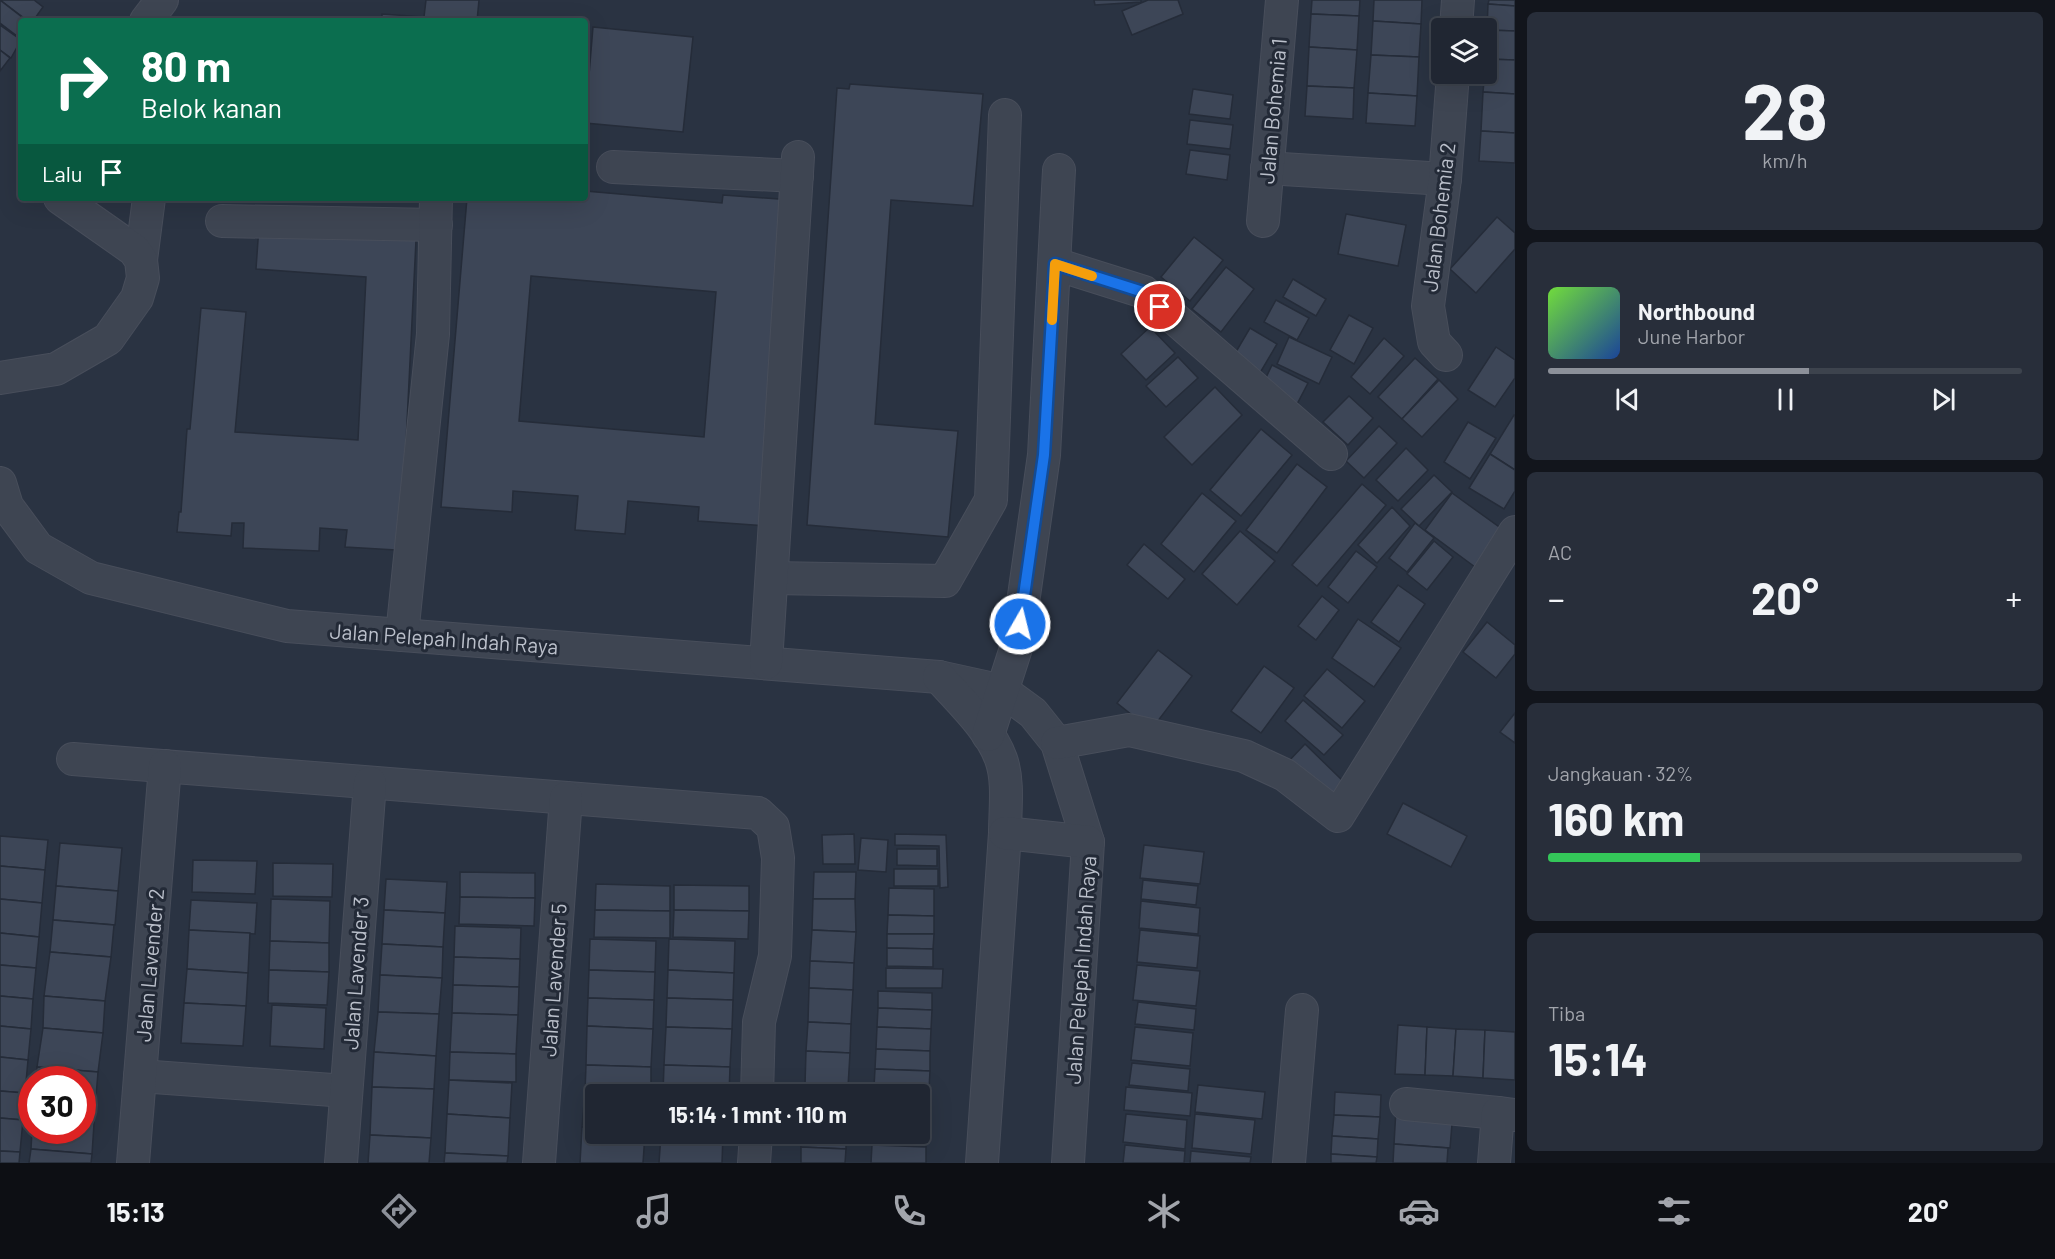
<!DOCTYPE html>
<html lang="id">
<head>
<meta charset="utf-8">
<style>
	body { margin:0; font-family:Barlow,sans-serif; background:#282e3a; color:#f1f3f6; height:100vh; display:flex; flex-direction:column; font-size:22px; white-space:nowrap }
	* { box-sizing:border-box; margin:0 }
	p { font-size:20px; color:#a2a5ac }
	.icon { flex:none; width:33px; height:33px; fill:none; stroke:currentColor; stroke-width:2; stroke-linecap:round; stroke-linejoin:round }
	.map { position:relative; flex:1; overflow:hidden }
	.drawer { display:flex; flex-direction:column; gap:12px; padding:12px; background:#12151c; width:540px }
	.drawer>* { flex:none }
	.hud { position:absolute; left:18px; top:18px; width:570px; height:183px; border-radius:6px; box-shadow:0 6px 24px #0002,0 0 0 2px #3d434d; background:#0b6e4f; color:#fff; overflow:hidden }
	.buttons { position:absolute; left:1431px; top:18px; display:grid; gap:12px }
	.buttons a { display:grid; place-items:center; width:66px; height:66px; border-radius:6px; background:#202632; box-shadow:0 6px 24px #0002,0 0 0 2px #3d434d; font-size:30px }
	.speed { position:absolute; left:18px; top:1066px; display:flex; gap:12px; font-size:30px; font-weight:700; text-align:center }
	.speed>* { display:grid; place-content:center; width:78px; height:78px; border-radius:50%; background:#202632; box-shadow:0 6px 24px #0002,0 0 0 2px #3d434d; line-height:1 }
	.speed .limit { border:9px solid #d22; background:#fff; color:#111 }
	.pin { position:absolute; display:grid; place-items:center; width:51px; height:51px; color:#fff; margin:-26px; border:3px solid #fff; border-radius:50%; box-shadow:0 2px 6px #0007 }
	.me { position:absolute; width:66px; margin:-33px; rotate:8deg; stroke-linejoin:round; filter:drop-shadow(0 0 4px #0008) }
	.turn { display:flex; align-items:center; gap:21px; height:126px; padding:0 24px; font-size:27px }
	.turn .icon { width:78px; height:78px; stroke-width:2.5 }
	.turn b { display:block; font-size:42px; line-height:51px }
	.then { display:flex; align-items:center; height:57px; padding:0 24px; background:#0003; gap:12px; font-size:22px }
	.big { font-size:45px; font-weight:700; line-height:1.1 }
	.drawer .card { flex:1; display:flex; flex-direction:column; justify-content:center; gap:9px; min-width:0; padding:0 21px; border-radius:9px; background:#282e3a }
	.drawer .dial { align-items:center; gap:0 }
	.dial b { font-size:78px; line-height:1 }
	.song { display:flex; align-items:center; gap:18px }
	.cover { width:72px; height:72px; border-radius:9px; background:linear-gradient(135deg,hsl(100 70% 55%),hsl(220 70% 35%)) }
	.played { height:6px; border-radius:3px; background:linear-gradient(90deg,#8c9099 55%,#3d434d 55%) }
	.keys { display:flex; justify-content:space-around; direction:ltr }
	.heat { display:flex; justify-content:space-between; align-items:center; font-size:33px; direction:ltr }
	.charge { height:9px; border-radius:4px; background:linear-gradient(90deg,#34c759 32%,#3d434d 0) }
	.trip { position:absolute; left:585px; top:1084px; width:345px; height:60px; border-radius:6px; background:#202632; box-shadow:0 6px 24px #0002,0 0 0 2px #3d434d; font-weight:700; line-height:60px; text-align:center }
	.dock { display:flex; height:96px; justify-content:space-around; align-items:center; background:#0d0f14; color:#a2a5ac }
	.dock .icon { width:42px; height:42px }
	.dock .on { color:#8c9099 }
	.dock b { font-size:27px; color:#f1f3f6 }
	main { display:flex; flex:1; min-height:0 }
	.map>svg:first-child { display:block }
	.building { fill:#3d4657; stroke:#252c39; stroke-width:1.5; fill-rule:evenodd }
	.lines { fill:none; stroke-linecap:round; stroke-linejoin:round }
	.minor-casing { stroke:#484e5b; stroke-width:34 }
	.minor { stroke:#3e4552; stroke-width:32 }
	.route-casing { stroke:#114b97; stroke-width:15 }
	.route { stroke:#1a73e8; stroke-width:10 }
	.slow { stroke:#f59e0b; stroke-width:10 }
	.labels { text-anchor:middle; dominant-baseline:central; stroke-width:6; stroke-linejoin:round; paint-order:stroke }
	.street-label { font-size:21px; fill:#bbc0cb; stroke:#232a37 }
</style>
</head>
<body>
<main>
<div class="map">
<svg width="1515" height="1163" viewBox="0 0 1515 1163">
	<rect width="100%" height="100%" fill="#2a3342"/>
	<g class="building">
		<polygon points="0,0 34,0 43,7 33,21 28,21"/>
		<polygon points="0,0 27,21 21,21 21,39 0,23"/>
		<polygon points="426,0 479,0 477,21 382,21 382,14 424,17"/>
		<polygon points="1094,0 1141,0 1141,2 1095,5"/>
		<polygon points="1148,0 1178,0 1183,14 1132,35 1122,11"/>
		<polygon points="1312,0 1360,0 1359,16 1311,14"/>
		<polygon points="1374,0 1422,0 1421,24 1373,21"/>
		<polygon points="1489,0 1515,0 1515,6 1488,4"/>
		<polygon points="1488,4 1515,6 1515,31 1487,30"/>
		<polygon points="1311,14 1359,16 1357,50 1309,47"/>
		<polygon points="1373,21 1421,24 1419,57 1371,55"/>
		<polygon points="0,25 21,40 11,58 0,50"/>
		<polygon points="593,27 693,37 683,132 585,123"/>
		<polygon points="1487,30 1515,31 1515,60 1486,59"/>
		<polygon points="1309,47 1357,50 1354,88 1307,86"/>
		<polygon points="0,50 10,58 0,71"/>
		<polygon points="1371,55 1419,57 1417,96 1368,93"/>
		<polygon points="1486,59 1515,60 1515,94 1483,92"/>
		<polygon points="850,84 983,94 973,206 891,200 875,424 958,431 948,537 807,525 837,88 849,89"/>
		<polygon points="1307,86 1354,88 1353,119 1305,116"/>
		<polygon points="1193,89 1233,95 1230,119 1189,114"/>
		<polygon points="1483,92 1515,94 1515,133 1481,131"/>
		<polygon points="1368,93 1417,96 1415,126 1366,123"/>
		<polygon points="1190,120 1233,125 1230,149 1187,144"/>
		<polygon points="1481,131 1515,133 1515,163 1479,161"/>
		<polygon points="1190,150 1230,155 1227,180 1186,174"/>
		<path d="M585,191L722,203L723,195L792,200L767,526L698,521L699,507L628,501L625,534L575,530L578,496L513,491L512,512L441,507L467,198H585ZM531,276L716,292L704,437L519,421Z"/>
		<polygon points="1346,214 1406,225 1398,266 1338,254"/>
		<polygon points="1497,217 1515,233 1515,249 1476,293 1450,269"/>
		<polygon points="259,226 416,240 406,443 396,550 345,547 347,530 320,528 319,551 243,548 244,523 232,523 231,536 177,532 179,512 181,512 187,429 190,429 201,308 246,312 235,432 358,440 366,277 256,269"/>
		<polygon points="1194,237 1223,260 1190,301 1161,277"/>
		<polygon points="1226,267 1254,289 1221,332 1192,309"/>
		<polygon points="1293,279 1326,299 1316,316 1283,297"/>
		<polygon points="1276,300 1309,318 1297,340 1264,322"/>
		<polygon points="1349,315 1373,328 1354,364 1330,350"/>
		<polygon points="1150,327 1175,353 1146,380 1121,354"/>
		<polygon points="1250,328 1277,344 1257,378 1230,362"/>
		<polygon points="1289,337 1332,357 1319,384 1277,364"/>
		<polygon points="1384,338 1404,356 1370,394 1351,377"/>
		<polygon points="1496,347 1515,360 1515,378 1495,407 1468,390"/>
		<polygon points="1178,357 1198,378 1166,407 1146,386"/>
		<polygon points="1415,358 1438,379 1402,419 1378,397"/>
		<polygon points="1272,365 1308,383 1296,406 1261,388"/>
		<polygon points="1439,380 1458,399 1422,437 1402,419"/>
		<polygon points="1215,387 1242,415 1192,465 1164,437"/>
		<polygon points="1349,396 1373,418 1348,445 1323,422"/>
		<polygon points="1514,415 1515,415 1515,470 1490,454"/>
		<polygon points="1468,422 1496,438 1470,479 1444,462"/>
		<polygon points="1379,426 1397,443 1364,478 1346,461"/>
		<polygon points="1261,429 1292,455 1241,516 1210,490"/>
		<polygon points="1406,448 1428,470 1398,501 1376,480"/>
		<polygon points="1490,454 1515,470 1515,491 1504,509 1469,488"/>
		<polygon points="1297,464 1327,487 1277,553 1246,530"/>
		<polygon points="1434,475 1452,492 1419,526 1401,509"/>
		<polygon points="1362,484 1386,505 1317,586 1292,565"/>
		<polygon points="1202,493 1236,521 1194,572 1161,544"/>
		<polygon points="1452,493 1502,529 1475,567 1425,530"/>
		<polygon points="1392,507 1410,526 1377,563 1358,545"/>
		<polygon points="1415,523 1434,538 1407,572 1389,558"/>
		<polygon points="1240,531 1275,561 1237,605 1202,574"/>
		<polygon points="1434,541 1453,557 1427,590 1407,574"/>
		<polygon points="1144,544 1185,579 1168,599 1127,565"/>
		<polygon points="1356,551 1377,567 1348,603 1328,587"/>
		<polygon points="1398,585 1425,604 1399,642 1371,622"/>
		<polygon points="1322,596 1339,610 1316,640 1298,626"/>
		<polygon points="1358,619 1401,648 1374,687 1332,658"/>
		<polygon points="1487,622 1515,645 1515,654 1496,678 1463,652"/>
		<polygon points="1158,650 1192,676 1151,730 1117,703"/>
		<polygon points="1264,666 1294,688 1261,733 1231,711"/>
		<polygon points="1327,669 1365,701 1342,728 1304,696"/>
		<polygon points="1303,700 1343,735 1324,755 1285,721"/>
		<polygon points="1515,713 1515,743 1500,732"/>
		<polygon points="1305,744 1345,783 1327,802 1287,763"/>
		<polygon points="1403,803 1467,836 1451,867 1387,834"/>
		<polygon points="854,834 855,864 823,864 822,835"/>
		<polygon points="895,834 946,835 948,887 940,888 939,846 895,845"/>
		<polygon points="0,836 48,840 45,870 0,866"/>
		<polygon points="861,838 888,840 886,872 858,870"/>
		<polygon points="60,843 122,848 118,891 56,886"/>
		<polygon points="1144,845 1204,852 1200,884 1140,878"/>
		<polygon points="897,849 937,849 937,866 897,865"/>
		<polygon points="193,860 257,861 255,894 192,892"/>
		<polygon points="273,863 333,864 332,897 273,896"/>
		<polygon points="0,866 45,870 42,903 0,899"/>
		<rect x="894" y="869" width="44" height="17"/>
		<polygon points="460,872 535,873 535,898 460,897"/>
		<polygon points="814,872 856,872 855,899 813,899"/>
		<polygon points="386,879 447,882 445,913 384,910"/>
		<polygon points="1143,880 1198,886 1196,905 1141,899"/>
		<polygon points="596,884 670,886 670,911 595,910"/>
		<polygon points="674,885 749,886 749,911 674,910"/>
		<polygon points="56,886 118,891 115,925 53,920"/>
		<polygon points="889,888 934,889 934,916 888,915"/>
		<polygon points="460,897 535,898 534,926 459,924"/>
		<polygon points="0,899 42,903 39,937 0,933"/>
		<polygon points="271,899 330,901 329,943 270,941"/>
		<polygon points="813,899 855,899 856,932 812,930"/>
		<polygon points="191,900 257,903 255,934 189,930"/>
		<polygon points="1141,901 1200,908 1198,934 1139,928"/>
		<polygon points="384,910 445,913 443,947 382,944"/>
		<polygon points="595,910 670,911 670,938 594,937"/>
		<polygon points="674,910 749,911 748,939 673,937"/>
		<polygon points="888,915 934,916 934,934 887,934"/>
		<polygon points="53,920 114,925 111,957 50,952"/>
		<polygon points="455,926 521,928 520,959 454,957"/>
		<polygon points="189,930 250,933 248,973 187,969"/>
		<polygon points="812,930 856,932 854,963 810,961"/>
		<polygon points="1140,930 1200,936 1197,968 1137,962"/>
		<polygon points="0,933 39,937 36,968 0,965"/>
		<polygon points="887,934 934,934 933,949 887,948"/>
		<polygon points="590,939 656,941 655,972 589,970"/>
		<polygon points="669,939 735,941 734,973 668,970"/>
		<polygon points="270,941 329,943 329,972 269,970"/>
		<polygon points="382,944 443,947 442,978 380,975"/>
		<polygon points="887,948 933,949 933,967 887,966"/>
		<polygon points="50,952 111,957 105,1001 44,996"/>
		<polygon points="454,957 520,959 519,987 453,985"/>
		<polygon points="810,961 854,963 853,990 809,988"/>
		<polygon points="0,965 36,968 33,999 0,996"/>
		<polygon points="1137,965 1200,971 1196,1006 1133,1000"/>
		<polygon points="886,968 943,969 942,988 886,988"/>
		<polygon points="187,969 248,973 246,1006 184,1003"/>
		<polygon points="269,970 329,972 327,1005 268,1003"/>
		<polygon points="589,970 655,972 654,1000 588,998"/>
		<polygon points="668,970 734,973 733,1000 667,998"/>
		<polygon points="380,975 442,978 439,1014 378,1012"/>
		<polygon points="453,985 519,987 518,1015 452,1013"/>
		<polygon points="809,988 853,990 851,1024 808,1022"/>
		<polygon points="878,991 932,993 932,1010 878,1008"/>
		<polygon points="0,996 33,999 31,1029 0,1026"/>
		<polygon points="44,996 105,1001 103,1033 43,1028"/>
		<polygon points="588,998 654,1000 653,1029 587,1026"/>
		<polygon points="667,998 733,1000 732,1029 666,1027"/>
		<polygon points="1138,1002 1196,1009 1194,1030 1135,1024"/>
		<polygon points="184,1003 246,1006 243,1046 181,1043"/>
		<polygon points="272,1005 326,1008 324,1049 270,1046"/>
		<polygon points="878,1008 932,1010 931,1029 877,1027"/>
		<polygon points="378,1012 439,1014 436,1056 374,1052"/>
		<polygon points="452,1013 518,1015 516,1054 450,1052"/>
		<polygon points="808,1022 851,1024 850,1053 806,1051"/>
		<polygon points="1398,1025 1427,1027 1425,1075 1395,1074"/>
		<polygon points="0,1026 31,1029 28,1060 0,1057"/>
		<polygon points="587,1026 653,1029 651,1067 586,1065"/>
		<polygon points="666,1027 732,1029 730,1067 664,1065"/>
		<polygon points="877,1027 931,1029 930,1051 876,1049"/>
		<polygon points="1135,1027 1193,1033 1190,1066 1131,1060"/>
		<polygon points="1427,1027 1456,1029 1453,1076 1425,1075"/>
		<polygon points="43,1028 103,1033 98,1072 37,1067"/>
		<polygon points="1456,1029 1485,1030 1483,1078 1453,1076"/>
		<polygon points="1485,1030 1515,1032 1515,1080 1483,1078"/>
		<polygon points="876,1049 930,1051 930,1071 875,1069"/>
		<polygon points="806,1051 850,1053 848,1087 805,1085"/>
		<polygon points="374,1052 436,1056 434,1089 372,1087"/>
		<polygon points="450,1052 516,1054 516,1082 449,1080"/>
		<polygon points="0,1057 28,1060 25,1093 0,1091"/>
		<polygon points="1132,1063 1190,1069 1188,1091 1129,1085"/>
		<polygon points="586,1065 651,1067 651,1095 585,1093"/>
		<polygon points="664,1065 730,1067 729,1095 663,1093"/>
		<polygon points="37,1067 98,1072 95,1109 82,1108 82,1080 36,1080"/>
		<polygon points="875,1069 930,1071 929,1089 874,1087"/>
		<polygon points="449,1080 512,1083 510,1118 447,1114"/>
		<polygon points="805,1085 848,1087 848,1095 804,1095"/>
		<polygon points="1198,1085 1265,1092 1262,1119 1195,1112"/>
		<polygon points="372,1087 434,1089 431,1138 370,1135"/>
		<polygon points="874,1087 929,1089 928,1114 920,1113 920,1095 874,1095"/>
		<polygon points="1126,1087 1192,1093 1190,1116 1124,1110"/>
		<polygon points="0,1091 25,1093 23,1120 0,1118"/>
		<polygon points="1335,1092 1381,1095 1380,1117 1334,1115"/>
		<polygon points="585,1093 622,1095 596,1095 596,1128 582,1127"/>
		<polygon points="82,1108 95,1109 92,1154 31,1149 32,1131 82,1131"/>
		<polygon points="1396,1109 1453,1112 1450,1148 1394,1144"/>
		<polygon points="920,1113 928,1114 927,1129 920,1128"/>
		<polygon points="447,1114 510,1118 508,1156 445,1153"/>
		<polygon points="1126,1114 1187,1120 1185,1149 1123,1142"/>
		<polygon points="1195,1114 1255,1120 1251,1154 1192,1148"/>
		<polygon points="1334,1115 1380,1117 1378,1139 1332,1136"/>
		<polygon points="0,1118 23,1120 20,1152 0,1151"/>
		<polygon points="582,1127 596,1128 596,1134 645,1134 643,1163 580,1163"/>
		<polygon points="920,1128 927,1129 926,1147 872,1145 872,1134 920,1134"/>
		<polygon points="661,1134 723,1134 722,1163 659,1163"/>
		<polygon points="802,1134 846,1134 846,1149 801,1147"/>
		<polygon points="370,1135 431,1138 429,1163 368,1163"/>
		<polygon points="1332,1136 1378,1139 1377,1157 1331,1154"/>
		<polygon points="1394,1144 1448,1148 1447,1163 1393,1163"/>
		<polygon points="872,1145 926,1147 926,1163 871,1163"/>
		<polygon points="1125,1145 1185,1151 1184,1163 1123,1163"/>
		<polygon points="801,1147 846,1149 845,1163 801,1163"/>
		<polygon points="31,1149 92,1154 91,1163 29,1163"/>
		<polygon points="0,1151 20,1152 19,1163 0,1163"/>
		<polygon points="1191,1151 1251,1157 1250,1163 1190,1163"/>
		<polygon points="445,1153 508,1156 507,1163 444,1163"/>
		<polygon points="1331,1154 1377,1157 1376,1163 1331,1163"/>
	</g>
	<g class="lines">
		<g class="minor-casing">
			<g id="minor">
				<polyline points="146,21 162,0"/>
				<polyline points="1456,28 1458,0"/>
				<polyline points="613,167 797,176"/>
				<polyline points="1267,168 1445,179"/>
				<polyline points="222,221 436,225"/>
				<polyline points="1263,221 1282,0"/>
				<polyline points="141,260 149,198"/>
				<polyline points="1055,264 1144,292 1331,454"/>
				<polyline points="1446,355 1434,342 1428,306 1445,179 1453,74"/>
				<polyline points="0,378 56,369 108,339 137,298 143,278 141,260 134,250 60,198"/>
				<polyline points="0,483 7,506 38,548 91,578 287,626 939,677 1003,691 1033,713 1057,743 1088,842 1068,1163"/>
				<polyline points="772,578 945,581 991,500 1005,115"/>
				<polyline points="402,635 433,334 436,198"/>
				<polyline points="766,663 798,157"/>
				<path d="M939,677C960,701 990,728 1001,759C1009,781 1005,810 1005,833L982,1163"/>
				<polyline points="988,735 1017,645 1044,455 1059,170"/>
				<polyline points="1057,743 1129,730 1244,756 1285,775 1338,816 1515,532"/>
				<polyline points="73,759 758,813 773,827 778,858 775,956 759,1022 757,1095"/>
				<polyline points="1005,833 1088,842"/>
				<polyline points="140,1076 346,1091"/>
				<polyline points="1406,1104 1498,1113"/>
				<polyline points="133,1163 165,766"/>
				<polyline points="341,1163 370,783"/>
				<polyline points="539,1163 566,798"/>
				<polyline points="754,1163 756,1134"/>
				<polyline points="1289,1163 1302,1010"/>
				<polyline points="1494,1163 1498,1113 1515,1115"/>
			</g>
		</g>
		<use href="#minor" class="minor"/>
	</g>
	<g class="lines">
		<g class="route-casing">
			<polyline id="route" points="1020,624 1044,455 1055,264 1143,292 1160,307"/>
		</g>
		<use href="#route" class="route"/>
		<polyline class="slow" points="1052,320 1055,264 1092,276"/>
	</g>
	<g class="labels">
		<g class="street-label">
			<text transform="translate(1272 111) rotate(-85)">Jalan Bohemia 1</text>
			<text transform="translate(1438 217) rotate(-83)">Jalan Bohemia 2</text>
			<text transform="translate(444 638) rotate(4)">Jalan Pelepah Indah Raya</text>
			<text transform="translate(149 965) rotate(-85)">Jalan Lavender 2</text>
			<text transform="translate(1080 970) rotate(-86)">Jalan Pelepah Indah Raya</text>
			<text transform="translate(355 973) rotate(-86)">Jalan Lavender 3</text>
			<text transform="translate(553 980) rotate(-86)">Jalan Lavender 5</text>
		</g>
	</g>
</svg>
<div class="buttons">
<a><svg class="icon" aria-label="layers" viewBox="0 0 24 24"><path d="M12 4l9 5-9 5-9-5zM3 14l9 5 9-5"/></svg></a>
</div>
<div class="speed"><div class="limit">30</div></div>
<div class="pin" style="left:1160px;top:307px;background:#d93025"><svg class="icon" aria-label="arrive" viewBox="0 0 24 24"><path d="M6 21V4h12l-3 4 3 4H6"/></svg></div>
<svg class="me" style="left:1020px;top:624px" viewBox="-20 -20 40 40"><circle r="17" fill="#1a73e8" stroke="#fff" stroke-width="3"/><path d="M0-11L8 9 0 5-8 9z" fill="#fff"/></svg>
<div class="trip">15:14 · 1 mnt · 110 m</div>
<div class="hud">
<div class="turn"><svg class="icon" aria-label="right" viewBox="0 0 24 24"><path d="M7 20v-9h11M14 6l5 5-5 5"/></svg><div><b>80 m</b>Belok kanan</div></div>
<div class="then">Lalu<svg class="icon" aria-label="arrive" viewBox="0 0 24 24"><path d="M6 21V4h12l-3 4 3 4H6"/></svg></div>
</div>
</div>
<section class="drawer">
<div class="card dial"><b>28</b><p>km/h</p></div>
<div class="card">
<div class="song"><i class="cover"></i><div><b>Northbound</b><p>June Harbor</p></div></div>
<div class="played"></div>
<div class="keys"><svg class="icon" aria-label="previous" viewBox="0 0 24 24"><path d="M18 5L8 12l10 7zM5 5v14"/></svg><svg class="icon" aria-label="pause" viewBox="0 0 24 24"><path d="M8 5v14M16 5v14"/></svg><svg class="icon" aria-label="next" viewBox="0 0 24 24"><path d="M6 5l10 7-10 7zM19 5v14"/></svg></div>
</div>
<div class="card"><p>AC</p>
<div class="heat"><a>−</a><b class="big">20°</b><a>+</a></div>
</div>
<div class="card"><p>Jangkauan · 32%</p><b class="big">160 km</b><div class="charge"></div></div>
<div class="card"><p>Tiba</p><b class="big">15:14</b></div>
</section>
</main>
<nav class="dock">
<b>15:13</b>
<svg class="icon on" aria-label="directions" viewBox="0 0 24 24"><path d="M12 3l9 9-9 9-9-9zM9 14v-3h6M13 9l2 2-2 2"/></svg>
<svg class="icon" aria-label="music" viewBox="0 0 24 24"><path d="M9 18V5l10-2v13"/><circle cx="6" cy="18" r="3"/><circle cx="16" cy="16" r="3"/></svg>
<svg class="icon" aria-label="phone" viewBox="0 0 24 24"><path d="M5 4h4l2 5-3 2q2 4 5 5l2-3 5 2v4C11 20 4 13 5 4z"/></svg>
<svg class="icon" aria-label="climate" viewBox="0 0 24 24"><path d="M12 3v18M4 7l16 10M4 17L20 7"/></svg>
<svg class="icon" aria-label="car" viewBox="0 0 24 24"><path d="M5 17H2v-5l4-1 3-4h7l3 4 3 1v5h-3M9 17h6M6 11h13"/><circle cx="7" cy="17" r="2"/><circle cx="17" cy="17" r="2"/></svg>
<svg class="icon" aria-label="filters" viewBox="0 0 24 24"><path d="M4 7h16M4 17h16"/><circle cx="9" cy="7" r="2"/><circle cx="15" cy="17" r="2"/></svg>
<b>20°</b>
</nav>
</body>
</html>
